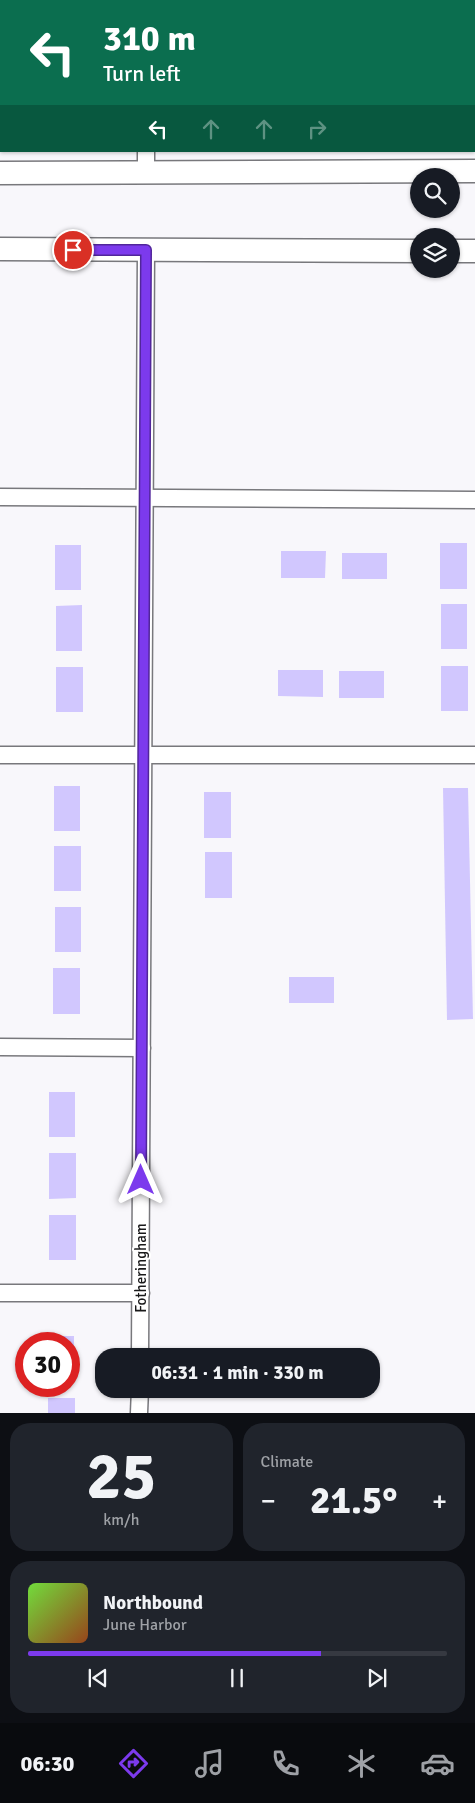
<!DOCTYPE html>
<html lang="en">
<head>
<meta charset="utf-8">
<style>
	body { margin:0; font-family:Signika,sans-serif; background:#20242c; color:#f1f3f6; height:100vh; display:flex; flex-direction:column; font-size:19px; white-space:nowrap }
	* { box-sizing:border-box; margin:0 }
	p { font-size:16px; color:#9ea1a6 }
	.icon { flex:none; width:28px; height:28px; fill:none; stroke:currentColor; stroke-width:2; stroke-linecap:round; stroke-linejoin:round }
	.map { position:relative; height:1413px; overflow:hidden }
	.drawer { display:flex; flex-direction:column; gap:10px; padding:10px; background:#0d0f14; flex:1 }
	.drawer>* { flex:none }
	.banner { position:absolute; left:0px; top:0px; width:475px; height:152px; box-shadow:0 1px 4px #0004; background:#0b6e4f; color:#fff; overflow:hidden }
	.tools { position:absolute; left:410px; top:168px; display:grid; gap:10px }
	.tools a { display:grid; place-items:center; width:50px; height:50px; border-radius:50%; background:#171b24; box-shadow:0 1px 4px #0004; font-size:25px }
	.speed { position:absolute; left:15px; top:1332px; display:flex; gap:10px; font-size:25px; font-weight:700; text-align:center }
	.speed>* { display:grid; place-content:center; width:65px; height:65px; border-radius:50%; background:#171b24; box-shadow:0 1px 4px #0004; line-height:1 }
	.speed .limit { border:8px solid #d22; background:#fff; color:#111 }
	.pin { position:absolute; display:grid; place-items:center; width:42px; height:42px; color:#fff; margin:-21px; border:2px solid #fff; border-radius:50%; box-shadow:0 1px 5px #0007 }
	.me { position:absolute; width:55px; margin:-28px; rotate:0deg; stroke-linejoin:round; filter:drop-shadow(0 0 4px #0008) }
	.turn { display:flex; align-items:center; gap:18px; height:105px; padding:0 20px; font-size:22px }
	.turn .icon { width:65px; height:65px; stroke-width:2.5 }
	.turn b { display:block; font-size:35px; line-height:42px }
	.lanes { display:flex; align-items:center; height:48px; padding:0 20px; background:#0003; justify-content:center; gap:25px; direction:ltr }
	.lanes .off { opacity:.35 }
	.big { font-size:38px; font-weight:800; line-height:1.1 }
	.drawer .card { flex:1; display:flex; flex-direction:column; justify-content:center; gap:8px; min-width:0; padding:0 18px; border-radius:20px; background:#20242c }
	.drawer .dial { align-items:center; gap:0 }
	.dial b { font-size:65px; line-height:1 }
	.song { display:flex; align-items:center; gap:15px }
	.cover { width:60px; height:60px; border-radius:8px; background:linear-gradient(135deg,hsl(100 70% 55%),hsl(20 70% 35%)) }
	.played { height:5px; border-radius:2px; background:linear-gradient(90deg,#7c3aed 70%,#363941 70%) }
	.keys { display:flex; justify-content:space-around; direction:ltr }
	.heat { display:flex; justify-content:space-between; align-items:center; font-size:28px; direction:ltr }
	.drawer .tiles { flex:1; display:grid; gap:10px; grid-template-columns:1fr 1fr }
	.card:last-child { grid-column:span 2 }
	.trip { position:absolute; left:95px; top:1348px; width:285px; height:50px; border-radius:20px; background:#171b24; box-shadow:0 1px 4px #0004; font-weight:800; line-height:50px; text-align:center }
	.tabs { display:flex; height:80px; justify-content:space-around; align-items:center; background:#090b0e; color:#9ea1a6 }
	.tabs .icon { width:35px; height:35px }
	.tabs .on { color:#7c3aed }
	.tabs b { font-size:22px; color:#f1f3f6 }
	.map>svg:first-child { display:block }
	.building { fill:#d1c7fe }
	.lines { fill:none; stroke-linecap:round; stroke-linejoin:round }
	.street-casing { stroke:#78787c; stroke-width:19 }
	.secondary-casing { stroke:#78787c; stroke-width:25 }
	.street { stroke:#fff; stroke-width:16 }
	.secondary { stroke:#fff; stroke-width:22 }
	.route-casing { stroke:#51269a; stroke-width:12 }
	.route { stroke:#7c3aed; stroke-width:9 }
	.labels { text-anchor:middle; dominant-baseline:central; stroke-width:4; stroke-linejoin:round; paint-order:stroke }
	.street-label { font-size:15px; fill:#19191a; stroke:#fff }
</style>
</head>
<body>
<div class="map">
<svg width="475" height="1413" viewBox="0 0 475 1413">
	<rect width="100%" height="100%" fill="#f8f7fb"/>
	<g class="building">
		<rect x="440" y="543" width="27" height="46"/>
		<rect x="55" y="545" width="26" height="45"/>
		<polygon points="281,551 326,551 325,578 281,578"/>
		<rect x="342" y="553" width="45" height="26"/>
		<rect x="441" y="604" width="26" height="45"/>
		<polygon points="82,605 82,651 56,651 56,606"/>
		<rect x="441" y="666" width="27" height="45"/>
		<rect x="56" y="667" width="27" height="45"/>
		<polygon points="278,670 323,670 323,697 278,696"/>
		<rect x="339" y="671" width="45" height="27"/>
		<rect x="54" y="786" width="26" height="45"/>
		<polygon points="443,788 468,788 473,1019 447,1020"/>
		<rect x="204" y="792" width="27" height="46"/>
		<rect x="54" y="846" width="27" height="45"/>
		<rect x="205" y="852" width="27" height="46"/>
		<rect x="55" y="907" width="26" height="45"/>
		<rect x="53" y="968" width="27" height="46"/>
		<rect x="289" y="977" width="45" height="26"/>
		<rect x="49" y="1092" width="26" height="45"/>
		<polygon points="49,1153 76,1153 76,1198 49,1199"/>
		<rect x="49" y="1215" width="27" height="45"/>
		<polygon points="48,1336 74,1336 74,1382 69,1382 69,1344 48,1344"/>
		<rect x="48" y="1398" width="27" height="15"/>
	</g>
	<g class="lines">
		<g class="street-casing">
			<g id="street">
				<polyline points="147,1 147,0"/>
				<polyline points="146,173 146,151"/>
				<polyline points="0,497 475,500"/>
				<polyline points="0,755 475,755"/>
				<polyline points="0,1047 142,1048"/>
				<polyline points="0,1293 141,1293"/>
				<polyline points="140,1356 146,250"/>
				<polyline points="139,1413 140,1389"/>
			</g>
		</g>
		<g class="secondary-casing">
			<g id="secondary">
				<polyline points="0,173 475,171"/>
				<polyline points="0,249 419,251"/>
				<polyline points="451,251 475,251"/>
			</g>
		</g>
		<use href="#street" class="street"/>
		<use href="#secondary" class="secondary"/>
	</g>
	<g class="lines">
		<g class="route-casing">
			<polyline id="route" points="73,250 146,250 141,1180"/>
		</g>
		<use href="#route" class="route"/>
	</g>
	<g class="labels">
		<g class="street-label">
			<text transform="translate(141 1268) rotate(-90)">Fotheringham</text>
		</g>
	</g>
</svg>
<div class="tools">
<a><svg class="icon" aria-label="search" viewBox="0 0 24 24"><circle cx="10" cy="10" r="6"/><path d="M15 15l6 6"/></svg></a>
<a><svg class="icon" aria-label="layers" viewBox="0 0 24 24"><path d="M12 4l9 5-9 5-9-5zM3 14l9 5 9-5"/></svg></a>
</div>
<div class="speed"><div class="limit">30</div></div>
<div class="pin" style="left:73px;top:250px;background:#d93025"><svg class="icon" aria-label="arrive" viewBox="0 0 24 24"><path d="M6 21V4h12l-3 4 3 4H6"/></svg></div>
<svg class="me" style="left:141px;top:1180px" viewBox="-20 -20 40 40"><path d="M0-17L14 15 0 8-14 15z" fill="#7c3aed" stroke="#fff" stroke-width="4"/></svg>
<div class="trip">06:31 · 1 min · 330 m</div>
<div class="banner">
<div class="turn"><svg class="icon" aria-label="left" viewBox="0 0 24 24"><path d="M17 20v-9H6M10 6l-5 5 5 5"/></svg><div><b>310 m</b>Turn left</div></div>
<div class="lanes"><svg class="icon" aria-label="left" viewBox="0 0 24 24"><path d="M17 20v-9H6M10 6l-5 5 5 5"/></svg><svg class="icon off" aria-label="ahead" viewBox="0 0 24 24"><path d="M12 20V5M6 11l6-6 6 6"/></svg><svg class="icon off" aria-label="ahead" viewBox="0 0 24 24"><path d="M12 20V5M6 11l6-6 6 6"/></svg><svg class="icon off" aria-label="right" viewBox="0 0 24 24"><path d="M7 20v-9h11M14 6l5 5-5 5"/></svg></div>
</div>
</div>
<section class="drawer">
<div class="tiles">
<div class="card dial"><b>25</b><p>km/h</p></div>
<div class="card"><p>Climate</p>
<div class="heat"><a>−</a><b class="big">21.5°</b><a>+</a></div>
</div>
<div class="card">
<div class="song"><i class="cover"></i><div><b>Northbound</b><p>June Harbor</p></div></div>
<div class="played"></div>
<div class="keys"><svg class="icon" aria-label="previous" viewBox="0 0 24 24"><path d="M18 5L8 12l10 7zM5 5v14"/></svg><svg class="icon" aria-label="pause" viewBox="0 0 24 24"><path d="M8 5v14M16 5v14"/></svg><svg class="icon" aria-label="next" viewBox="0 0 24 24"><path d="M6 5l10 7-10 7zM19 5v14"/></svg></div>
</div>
</div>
</section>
<nav class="tabs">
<b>06:30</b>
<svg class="icon on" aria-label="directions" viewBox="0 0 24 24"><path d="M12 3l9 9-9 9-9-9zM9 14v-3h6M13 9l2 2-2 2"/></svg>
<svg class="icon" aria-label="music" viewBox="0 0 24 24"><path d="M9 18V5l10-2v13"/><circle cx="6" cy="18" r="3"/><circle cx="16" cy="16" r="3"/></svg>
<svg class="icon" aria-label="phone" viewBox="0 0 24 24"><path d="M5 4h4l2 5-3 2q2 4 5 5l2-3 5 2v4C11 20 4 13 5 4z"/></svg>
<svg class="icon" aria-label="climate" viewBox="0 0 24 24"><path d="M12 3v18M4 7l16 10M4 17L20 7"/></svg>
<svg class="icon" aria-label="car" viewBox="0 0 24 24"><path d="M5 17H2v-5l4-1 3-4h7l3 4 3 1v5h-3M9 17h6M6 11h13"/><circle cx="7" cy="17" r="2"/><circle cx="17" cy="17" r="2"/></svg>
</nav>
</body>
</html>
